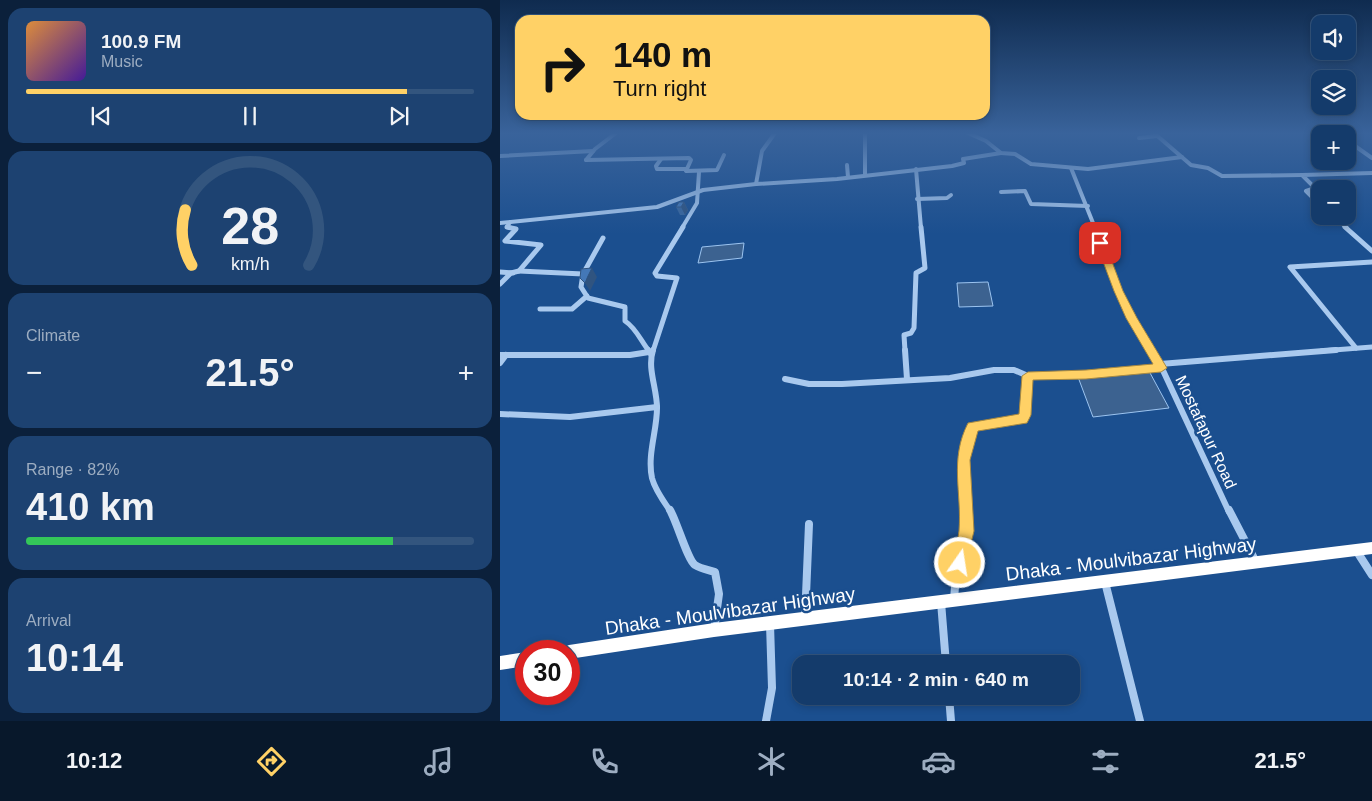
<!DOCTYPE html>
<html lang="en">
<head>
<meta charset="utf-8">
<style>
	body { margin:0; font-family:Helvetica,sans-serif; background:#1d4271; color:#f1f3f6; height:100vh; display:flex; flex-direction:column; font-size:19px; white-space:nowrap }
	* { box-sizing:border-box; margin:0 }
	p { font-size:16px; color:#9dadc1 }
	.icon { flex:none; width:28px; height:28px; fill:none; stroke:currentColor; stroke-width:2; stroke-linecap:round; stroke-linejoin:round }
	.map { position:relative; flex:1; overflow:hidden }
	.side { display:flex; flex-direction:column; gap:8px; padding:8px; background:#0b203b; width:500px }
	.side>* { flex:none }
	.hud { position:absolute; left:15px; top:15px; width:475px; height:105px; border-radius:15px; box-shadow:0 2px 8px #0003,0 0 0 1px #33557e; background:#ffd166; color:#111; overflow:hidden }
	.fabs { position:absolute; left:811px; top:15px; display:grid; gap:10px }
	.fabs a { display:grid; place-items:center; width:45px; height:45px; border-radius:10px; background:#143b6b; box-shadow:0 2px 8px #0003,0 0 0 1px #33557e; font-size:25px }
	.speed { position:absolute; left:15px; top:640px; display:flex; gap:10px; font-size:25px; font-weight:700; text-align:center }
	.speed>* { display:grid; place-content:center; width:65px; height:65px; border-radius:50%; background:#143b6b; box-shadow:0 2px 8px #0003,0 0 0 1px #33557e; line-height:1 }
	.speed .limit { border:8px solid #d22; background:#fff; color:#111 }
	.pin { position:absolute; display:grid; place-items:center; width:42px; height:42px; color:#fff; margin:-21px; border-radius:10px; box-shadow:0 2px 8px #0006 }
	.me { position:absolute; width:55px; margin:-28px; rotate:13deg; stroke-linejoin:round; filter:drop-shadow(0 0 4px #0008) }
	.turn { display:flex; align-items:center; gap:18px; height:105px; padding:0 15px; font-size:22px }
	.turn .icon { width:65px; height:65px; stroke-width:2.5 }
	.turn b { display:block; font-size:35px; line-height:42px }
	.big { font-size:38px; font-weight:700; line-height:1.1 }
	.side .card { flex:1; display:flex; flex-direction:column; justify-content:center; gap:8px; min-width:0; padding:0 18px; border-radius:15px; background:#1d4271 }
	.side .dial { align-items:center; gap:0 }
	.dial svg { height:130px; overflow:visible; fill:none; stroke:#33557e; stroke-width:7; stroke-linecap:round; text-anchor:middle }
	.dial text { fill:#f1f3f6; stroke:none }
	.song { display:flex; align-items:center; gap:15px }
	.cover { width:60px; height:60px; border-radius:8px; background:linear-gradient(135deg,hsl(30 70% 55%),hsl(260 70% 35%)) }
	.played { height:5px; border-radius:2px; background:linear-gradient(90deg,#ffd166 85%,#33557e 85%) }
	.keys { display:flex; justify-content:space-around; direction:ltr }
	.heat { display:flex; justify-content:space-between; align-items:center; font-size:28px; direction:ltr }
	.charge { height:8px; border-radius:4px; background:linear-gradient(90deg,#34c759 82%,#33557e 0) }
	.trip { position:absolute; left:292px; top:655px; width:288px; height:50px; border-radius:15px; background:#143b6b; box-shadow:0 2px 8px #0003,0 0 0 1px #33557e; font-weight:700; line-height:50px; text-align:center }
	.dock { display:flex; height:80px; justify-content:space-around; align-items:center; background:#08182b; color:#9dadc1 }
	.dock .icon { width:35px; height:35px }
	.dock .active { color:#ffd166 }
	.dock b { font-size:22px; color:#f1f3f6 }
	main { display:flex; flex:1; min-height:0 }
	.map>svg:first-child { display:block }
	.water { fill:#3c6290; stroke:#9cc4f0 }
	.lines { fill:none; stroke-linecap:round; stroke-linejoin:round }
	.minor-far3 { stroke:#a9c9ee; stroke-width:4 }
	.minor-far2 { stroke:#a9c9ee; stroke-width:5 }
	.minor-far1 { stroke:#a9c9ee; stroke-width:6 }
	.minor { stroke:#a9c9ee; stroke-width:8 }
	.highway { fill:#fff; fill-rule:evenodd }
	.wall { fill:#3a679d }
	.shaded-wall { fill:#305480 }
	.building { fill:#4478b7; stroke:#305480 }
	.route { fill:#ffd166; stroke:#a68842 }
	.labels { text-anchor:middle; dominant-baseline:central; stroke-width:5; stroke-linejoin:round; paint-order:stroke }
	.street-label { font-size:16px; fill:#fff; stroke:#1b4f8f }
	.near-street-label { font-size:19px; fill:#fff; stroke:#1b4f8f }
</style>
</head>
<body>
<main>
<section class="side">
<div class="card">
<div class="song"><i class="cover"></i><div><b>100.9 FM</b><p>Music</p></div></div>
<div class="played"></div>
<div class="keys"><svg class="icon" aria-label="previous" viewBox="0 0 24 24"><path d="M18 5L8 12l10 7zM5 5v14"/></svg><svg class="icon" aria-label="pause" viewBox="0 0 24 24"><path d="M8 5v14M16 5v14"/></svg><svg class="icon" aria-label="next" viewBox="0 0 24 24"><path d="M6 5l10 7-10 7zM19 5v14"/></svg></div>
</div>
<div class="card dial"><svg viewBox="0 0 100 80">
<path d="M14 69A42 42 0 1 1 86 69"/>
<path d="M14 69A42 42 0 0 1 10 35" stroke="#ffd166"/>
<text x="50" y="56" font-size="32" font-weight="700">28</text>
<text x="50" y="72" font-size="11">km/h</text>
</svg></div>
<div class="card"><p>Climate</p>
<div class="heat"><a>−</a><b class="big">21.5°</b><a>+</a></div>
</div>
<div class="card"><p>Range · 82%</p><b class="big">410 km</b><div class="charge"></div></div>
<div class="card"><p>Arrival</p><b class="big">10:14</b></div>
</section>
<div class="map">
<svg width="872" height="721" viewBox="0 0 872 721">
	<rect width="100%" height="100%" fill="#1b4f8f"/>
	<g class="water">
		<polygon points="244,243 242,258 198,263 202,247"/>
		<polygon points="488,282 493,306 459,307 457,283"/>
		<polygon points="649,371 669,408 593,417 578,377"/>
	</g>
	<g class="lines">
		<g class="minor-far3">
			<polyline points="365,133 365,175"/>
			<polyline points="468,133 486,141 501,153 515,154 531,164 588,169 682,157"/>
			<polyline points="654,133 691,165 708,168 722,176 802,175"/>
			<polyline points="639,138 657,136"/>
			<polyline points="848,141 872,158"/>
			<polyline points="0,156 93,151"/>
			<polyline points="161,159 156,166 157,169 187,169"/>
			<polyline points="86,160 189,158 191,160 186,171 217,170 224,155"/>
			<polyline points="86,160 95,149 116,133"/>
			<polyline points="347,165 348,177"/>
			<polyline points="571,168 595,228"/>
			<polyline points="416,169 421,228"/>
			<polyline points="256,184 262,151 275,133"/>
			<polyline points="501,192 525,191 531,204 588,206"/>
			<polyline points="417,199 447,198 451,195"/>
			<polyline points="820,205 806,191 815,188 802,175 872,173"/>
			<polyline points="833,216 847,228"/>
			<polyline points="10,222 7,227 12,228"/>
			<polyline points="0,223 157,207 203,190 256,184 337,179 452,166 464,163 463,159 501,153"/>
			<polyline points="182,228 197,203 199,172"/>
		</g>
		<g class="minor-far2">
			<path d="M7,227L16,229L5,241L41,245L19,271L83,274L81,287L88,298L125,307V321C136,328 141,341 149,351"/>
			<path d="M595,227C611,270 626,313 651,351"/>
			<polyline points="845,227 872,251"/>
			<polyline points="0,272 13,273"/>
			<polyline points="83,274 103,238"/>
			<polyline points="0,284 11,273 19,271"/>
			<polyline points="40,309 72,309 87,296"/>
			<polyline points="856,348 790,267 872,262"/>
			<polyline points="153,351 177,278 157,276 155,273 183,227"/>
			<polyline points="405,351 404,335 411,333 414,328 416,273 425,268 421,227"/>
			<polyline points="821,351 872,347"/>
		</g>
		<g class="minor-far1">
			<polyline points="148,350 151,354"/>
			<path d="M153,350C147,369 157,388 157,408C157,431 147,455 152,478C155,490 164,502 171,512"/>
			<polyline points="405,350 407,379"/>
			<polyline points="651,350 660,364 729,512"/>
			<polyline points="0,355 130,355 149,352"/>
			<polyline points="0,363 6,355"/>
			<polyline points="660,364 836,350"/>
			<polyline points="285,379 309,384 342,384 450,378 494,370 514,370 528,376 586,375 661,368"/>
			<polyline points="0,414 70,417 157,407"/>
			<path d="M466,512C464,484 458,451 473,426L477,425L522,419L525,415L528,376"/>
		</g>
		<g class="minor">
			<path d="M170,510C177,522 188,561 195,565C201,569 209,570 215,572L219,594L214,630"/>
			<polyline points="729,510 756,562"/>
			<polyline points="856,550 872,575"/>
			<polyline points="605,582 640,721"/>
			<polyline points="454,600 456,573 467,531 466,510"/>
			<polyline points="441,602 446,664"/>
			<polyline points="305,619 309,524"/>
			<polyline points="449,696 451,721"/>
			<polyline points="266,721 272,688 270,624"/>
		</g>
		<g class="highway">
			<polygon points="872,542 872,554 214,637 69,659 69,651 63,651 64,647 69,645 214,623"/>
			<polygon points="26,652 26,666 0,670 0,656"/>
		</g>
	</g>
	<polygon class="wall" points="184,202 188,210 185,215 180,215 176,207"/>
	<g class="shaded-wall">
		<polygon points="184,202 188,210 185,215 181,207"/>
		<polygon points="92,268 97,277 90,291 85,283"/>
	</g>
	<g class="building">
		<polygon points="179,202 184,202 181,207 176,207"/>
		<polygon points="92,268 88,276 85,283 80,278 81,269"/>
	</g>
	<linearGradient id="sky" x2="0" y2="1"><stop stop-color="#0f2b4f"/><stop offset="0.57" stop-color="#39639b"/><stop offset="1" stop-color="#39639b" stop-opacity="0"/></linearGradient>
	<rect width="872" height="234" fill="url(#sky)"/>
	<path class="route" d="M600,240L605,243L623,291L637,318L667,368L661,372L586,379L533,380L531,415L527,423L478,431L470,460L474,531L465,568L460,571L454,568C449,557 458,543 459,531C462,492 449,460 468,423L519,414L522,376L528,372L586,370L653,364L626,318L614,291L596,243Z"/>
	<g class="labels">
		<g class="street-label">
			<text transform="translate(706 432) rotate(65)">Mostafapur Road</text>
		</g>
		<g class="near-street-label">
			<text transform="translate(631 559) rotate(-7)">Dhaka - Moulvibazar Highway</text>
			<text transform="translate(230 611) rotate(-8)">Dhaka - Moulvibazar Highway</text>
		</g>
	</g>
</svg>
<div class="fabs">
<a><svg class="icon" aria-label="sound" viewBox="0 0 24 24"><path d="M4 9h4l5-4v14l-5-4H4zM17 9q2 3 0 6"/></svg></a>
<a><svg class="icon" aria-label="layers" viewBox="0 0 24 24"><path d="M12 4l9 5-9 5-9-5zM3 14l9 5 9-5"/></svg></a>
<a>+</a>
<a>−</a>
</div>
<div class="speed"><div class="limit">30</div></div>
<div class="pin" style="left:600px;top:243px;background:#d93025"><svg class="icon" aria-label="arrive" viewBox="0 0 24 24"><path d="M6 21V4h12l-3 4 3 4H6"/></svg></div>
<svg class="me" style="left:460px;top:563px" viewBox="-20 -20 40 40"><circle r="17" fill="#ffd166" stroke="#fff" stroke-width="3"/><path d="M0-11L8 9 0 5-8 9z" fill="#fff"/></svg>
<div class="trip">10:14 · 2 min · 640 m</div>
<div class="hud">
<div class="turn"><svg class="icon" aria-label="right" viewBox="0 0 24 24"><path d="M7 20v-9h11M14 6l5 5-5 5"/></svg><div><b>140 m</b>Turn right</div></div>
</div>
</div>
</main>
<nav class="dock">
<b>10:12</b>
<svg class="icon active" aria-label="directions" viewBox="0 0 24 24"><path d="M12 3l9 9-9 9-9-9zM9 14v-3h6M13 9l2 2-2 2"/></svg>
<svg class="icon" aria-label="music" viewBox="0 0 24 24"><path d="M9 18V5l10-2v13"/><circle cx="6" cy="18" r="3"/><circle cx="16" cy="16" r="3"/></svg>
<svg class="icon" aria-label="phone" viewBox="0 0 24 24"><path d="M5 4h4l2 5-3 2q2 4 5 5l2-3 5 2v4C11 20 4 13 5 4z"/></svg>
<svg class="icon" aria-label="climate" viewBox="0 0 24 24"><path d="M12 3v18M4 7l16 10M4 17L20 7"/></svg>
<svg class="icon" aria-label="car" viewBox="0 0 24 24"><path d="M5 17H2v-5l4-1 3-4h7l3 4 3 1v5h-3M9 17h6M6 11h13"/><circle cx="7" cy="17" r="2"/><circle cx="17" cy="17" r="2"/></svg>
<svg class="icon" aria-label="filters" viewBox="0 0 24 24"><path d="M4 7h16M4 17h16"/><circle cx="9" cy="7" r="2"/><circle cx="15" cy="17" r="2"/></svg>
<b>21.5°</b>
</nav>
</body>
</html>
